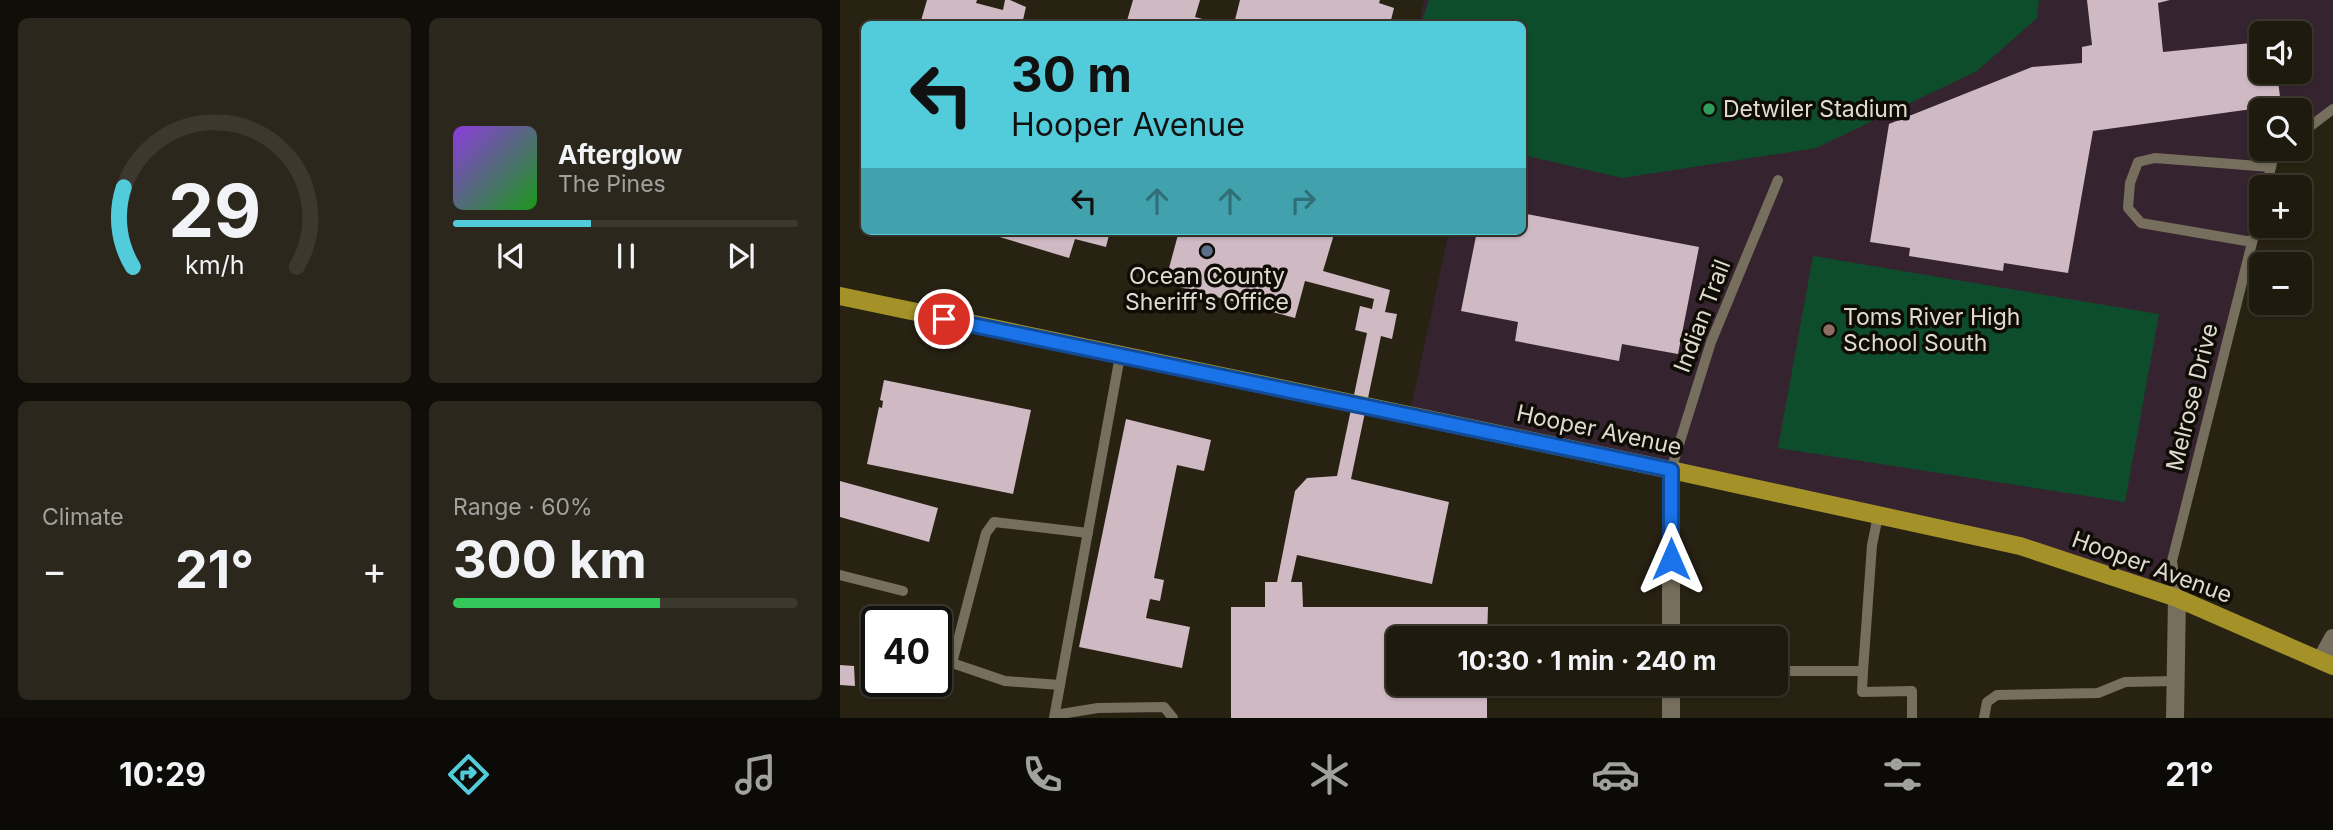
<!DOCTYPE html>
<html lang="en">
<head>
<meta charset="utf-8">
<style>
	body { margin:0; font-family:Inter,sans-serif; background:#2b271c; color:#f1f3f6; height:100vh; display:flex; flex-direction:column; font-size:26px; white-space:nowrap }
	* { box-sizing:border-box; margin:0 }
	p { font-size:23px; color:#a1a19e }
	.icon { flex:none; width:38px; height:38px; fill:none; stroke:currentColor; stroke-width:2; stroke-linecap:round; stroke-linejoin:round }
	.map { position:relative; flex:1; overflow:hidden }
	.side { display:flex; flex-direction:column; gap:18px; padding:18px; background:#100e08; width:840px }
	.side>* { flex:none }
	.guide { position:absolute; left:21px; top:21px; width:665px; height:214px; border-radius:10px; box-shadow:0 2px 5px #0004,0 0 0 2px #3c382e; background:#52cbda; color:#111; overflow:hidden }
	.tools { position:absolute; left:1409px; top:21px; display:grid; gap:14px }
	.tools a { display:grid; place-items:center; width:63px; height:63px; border-radius:10px; background:#1e1a0e; box-shadow:0 2px 5px #0004,0 0 0 2px #3c382e; font-size:35px }
	.speed { position:absolute; left:21px; top:606px; display:flex; gap:14px; font-size:35px; font-weight:700; text-align:center }
	.speed>* { display:grid; place-content:center; width:91px; height:91px; border-radius:50%; background:#1e1a0e; box-shadow:0 2px 5px #0004,0 0 0 2px #3c382e; line-height:1 }
	.speed .limit { border:4px solid #111; border-radius:10px; background:#fff; color:#111 }
	.pin { position:absolute; display:grid; place-items:center; width:60px; height:60px; color:#fff; margin:-30px; border:4px solid #fff; border-radius:50%; box-shadow:0 2px 7px #0007 }
	.me { position:absolute; width:77px; margin:-38px; rotate:0deg; stroke-linejoin:round; filter:drop-shadow(0 0 5px #0008) }
	.turn { display:flex; align-items:center; gap:24px; height:147px; padding:0 35px; font-size:32px }
	.turn .icon { width:91px; height:91px; stroke-width:2.5 }
	.turn b { display:block; font-size:49px; line-height:60px }
	.lanes { display:flex; align-items:center; height:66px; padding:0 35px; background:#0003; justify-content:center; gap:35px; direction:ltr }
	.lanes .off { opacity:.35 }
	.big { font-size:52px; font-weight:700; line-height:1.1 }
	.side .tile { flex:1; display:flex; flex-direction:column; justify-content:center; gap:10px; min-width:0; padding:0 24px; border-radius:10px; background:#2b271c }
	.side .dial { align-items:center; gap:0 }
	.dial svg { height:182px; overflow:visible; fill:none; stroke:#3c382e; stroke-width:7; stroke-linecap:round; text-anchor:middle }
	.dial text { fill:#f1f3f6; stroke:none }
	.song { display:flex; align-items:center; gap:21px }
	.cover { width:84px; height:84px; border-radius:10px; background:linear-gradient(135deg,hsl(270 70% 55%),hsl(120 70% 35%)) }
	.played { height:7px; border-radius:4px; background:linear-gradient(90deg,#52cbda 40%,#3c382e 40%) }
	.keys { display:flex; justify-content:space-around; direction:ltr }
	.heat { display:flex; justify-content:space-between; align-items:center; font-size:38px; direction:ltr }
	.charge { height:10px; border-radius:5px; background:linear-gradient(90deg,#34c759 60%,#3c382e 0) }
	.side .tiles { flex:1; display:grid; gap:18px; grid-template-columns:repeat(2,1fr) }
	.trip { position:absolute; left:546px; top:626px; width:402px; height:70px; border-radius:10px; background:#1e1a0e; box-shadow:0 2px 5px #0004,0 0 0 2px #3c382e; font-weight:700; line-height:70px; text-align:center }
	.tabs { display:flex; height:112px; justify-content:space-around; align-items:center; background:#0c0a06; color:#a1a19e }
	.tabs .icon { width:49px; height:49px }
	.tabs .selected { color:#52cbda }
	.tabs b { font-size:32px; color:#f1f3f6 }
	main { display:flex; flex:1; min-height:0 }
	.map>svg:first-child { display:block }
	.education { fill:#35242f; fill-rule:evenodd }
	.green { fill:#0e4d2c }
	.building { fill:#cfb9c2 }
	.lines { fill:none; stroke-linecap:round; stroke-linejoin:round }
	.service { stroke:#766f5d; stroke-width:10 }
	.minor { stroke:#766f5d; stroke-width:18 }
	.tertiary { stroke:#766f5d; stroke-width:18 }
	.primary { stroke:#a49228; stroke-width:18 }
	.route-casing { stroke:#114b97; stroke-width:18 }
	.route { stroke:#1a73e8; stroke-width:12 }
	.leisure-dot { fill:#2e9e5b; stroke:#0f0c06; stroke-width:2.5 }
	.service-dot { fill:#5c6f8a; stroke:#0f0c06; stroke-width:2.5 }
	.education-dot { fill:#8d6e63; stroke:#0f0c06; stroke-width:2.5 }
	.labels { text-anchor:middle; dominant-baseline:central; stroke-width:7; stroke-linejoin:round; paint-order:stroke }
	.poi-label { font-size:23px; fill:#dfdbd1; stroke:#0f0c06; text-anchor:start }
	.street-label { font-size:23px; fill:#dfdbd1; stroke:#0f0c06 }
</style>
</head>
<body>
<main>
<section class="side">
<div class="tiles">
<div class="tile dial"><svg viewBox="0 0 100 80">
<path d="M14 69A42 42 0 1 1 86 69"/>
<path d="M14 69A42 42 0 0 1 10 34" stroke="#52cbda"/>
<text x="50" y="56" font-size="32" font-weight="700">29</text>
<text x="50" y="72" font-size="11">km/h</text>
</svg></div>
<div class="tile">
<div class="song"><i class="cover"></i><div><b>Afterglow</b><p>The Pines</p></div></div>
<div class="played"></div>
<div class="keys"><svg class="icon" aria-label="previous" viewBox="0 0 24 24"><path d="M18 5L8 12l10 7zM5 5v14"/></svg><svg class="icon" aria-label="pause" viewBox="0 0 24 24"><path d="M8 5v14M16 5v14"/></svg><svg class="icon" aria-label="next" viewBox="0 0 24 24"><path d="M6 5l10 7-10 7zM19 5v14"/></svg></div>
</div>
<div class="tile"><p>Climate</p>
<div class="heat"><a>−</a><b class="big">21°</b><a>+</a></div>
</div>
<div class="tile"><p>Range · 60%</p><b class="big">300 km</b><div class="charge"></div></div>
</div>
</section>
<div class="map">
<svg width="1493" height="718" viewBox="0 0 1493 718">
	<rect width="100%" height="100%" fill="#282213"/>
	<path class="education" d="M584,0H1493V109L1460,134V110H1421V149H1439L1421,187V207L1332,561L1337,598L1180,546L569,417L609,231H682V24H579ZM1421,33H1460V72H1421Z"/>
	<g class="green">
		<polygon points="589,0 1199,0 1197,18 1137,71 976,148 782,178 683,155 682,24 581,24"/>
		<polygon points="973,256 1319,314 1285,502 938,448"/>
	</g>
	<g class="building">
		<polygon points="87,0 137,0 136,3 163,10 165,0 170,0 186,7 182,24 80,24"/>
		<polygon points="293,0 360,0 355,17 381,24 286,24"/>
		<polygon points="400,0 540,0 539,3 554,8 550,24 394,24"/>
		<polygon points="1247,0 1330,0 1318,3 1323,52 1421,42 1421,72 1437,72 1441,105 1253,131 1228,273 1164,263 1163,271 1069,256 1070,248 1030,242 1049,124 1192,67 1242,63 1242,47 1252,45"/>
		<polygon points="682,213 859,247 838,354 782,344 779,361 675,341 678,322 621,311 637,231 682,231"/>
		<polygon points="270,231 266,247 235,239 229,258 143,232"/>
		<polygon points="339,231 495,231 483,271 550,290 545,312 557,314 552,339 541,336 511,479 609,502 592,584 457,555 451,582 462,582 463,607 648,607 647,639 558,639 558,684 647,684 647,718 391,718 391,607 425,607 425,582 437,582 455,491 467,478 497,476 527,333 515,330 520,306 532,309 534,299 465,281 455,318 325,283"/>
		<polygon points="44,380 191,410 173,494 27,464 39,407 42,408 43,401 40,400"/>
		<polygon points="286,419 371,440 364,471 337,465 314,578 324,580 320,601 310,599 306,618 350,627 342,668 239,647"/>
		<polygon points="0,481 98,508 89,542 0,517"/>
		<polygon points="0,665 14,666 15,686 0,685"/>
	</g>
	<g class="lines">
		<g class="service">
			<polyline points="1460,134 1493,109"/>
			<polyline points="1426,187 1435,151 1439,149"/>
			<polyline points="1412,242 1301,223 1288,208 1290,183 1298,162 1315,158 1431,167"/>
			<polyline points="831,470 871,342 938,180"/>
			<polyline points="0,575 63,591"/>
			<polyline points="1337,598 1332,561 1421,207"/>
			<polyline points="96,662 112,663 165,681 220,685"/>
			<polyline points="112,663 146,533 154,522 248,533"/>
			<polyline points="936,671 1023,671 1032,545 1038,516"/>
			<polyline points="1023,671 1022,692 1072,691 1072,718"/>
			<polyline points="215,715 258,708 324,707 333,718"/>
			<polyline points="214,718 280,356"/>
			<polyline points="1144,718 1147,702 1157,695 1258,693 1285,682 1336,681"/>
		</g>
		<g class="minor">
			<polyline points="1481,660 1493,638"/>
			<polyline points="1335,718 1337,598"/>
		</g>
		<g class="tertiary">
			<polyline points="831,470 831,639"/>
			<polyline points="831,684 831,718"/>
		</g>
		<polyline class="primary" points="0,296 831,470 1180,546 1337,598 1493,666"/>
	</g>
	<g class="lines">
		<g class="route-casing">
			<polyline id="route" points="104,319 831,470 831,559"/>
		</g>
		<use href="#route" class="route"/>
	</g>
	<circle class="leisure-dot" cx="869" cy="109" r="7"/>
	<circle class="service-dot" cx="367" cy="251" r="7"/>
	<circle class="education-dot" cx="989" cy="330" r="7"/>
	<g class="labels">
		<g class="poi-label">
			<text x="883" y="109">Detwiler Stadium</text>
			<text x="367" y="276" text-anchor="middle">Ocean County<tspan x="367" dy="26">Sheriff's Office</tspan></text>
			<text x="1003" y="317">Toms River High<tspan x="1003" dy="26">School South</tspan></text>
		</g>
		<g class="street-label">
			<text transform="translate(862 316) rotate(-69)">Indian Trail</text>
			<text transform="translate(1352 397) rotate(-76)">Melrose Drive</text>
			<text transform="translate(759 430) rotate(12)">Hooper Avenue</text>
			<text transform="translate(1312 567) rotate(20)">Hooper Avenue</text>
		</g>
	</g>
</svg>
<div class="tools">
<a><svg class="icon" aria-label="sound" viewBox="0 0 24 24"><path d="M4 9h4l5-4v14l-5-4H4zM17 9q2 3 0 6"/></svg></a>
<a><svg class="icon" aria-label="search" viewBox="0 0 24 24"><circle cx="10" cy="10" r="6"/><path d="M15 15l6 6"/></svg></a>
<a>+</a>
<a>−</a>
</div>
<div class="speed"><div class="limit">40</div></div>
<div class="pin" style="left:104px;top:319px;background:#d93025"><svg class="icon" aria-label="arrive" viewBox="0 0 24 24"><path d="M6 21V4h12l-3 4 3 4H6"/></svg></div>
<svg class="me" style="left:831px;top:559px" viewBox="-20 -20 40 40"><path d="M0-17L14 15 0 8-14 15z" fill="#1a73e8" stroke="#fff" stroke-width="4"/></svg>
<div class="trip">10:30 · 1 min · 240 m</div>
<div class="guide">
<div class="turn"><svg class="icon" aria-label="left" viewBox="0 0 24 24"><path d="M17 20v-9H6M10 6l-5 5 5 5"/></svg><div><b>30 m</b>Hooper Avenue</div></div>
<div class="lanes"><svg class="icon" aria-label="left" viewBox="0 0 24 24"><path d="M17 20v-9H6M10 6l-5 5 5 5"/></svg><svg class="icon off" aria-label="ahead" viewBox="0 0 24 24"><path d="M12 20V5M6 11l6-6 6 6"/></svg><svg class="icon off" aria-label="ahead" viewBox="0 0 24 24"><path d="M12 20V5M6 11l6-6 6 6"/></svg><svg class="icon off" aria-label="right" viewBox="0 0 24 24"><path d="M7 20v-9h11M14 6l5 5-5 5"/></svg></div>
</div>
</div>
</main>
<nav class="tabs">
<b>10:29</b>
<svg class="icon selected" aria-label="directions" viewBox="0 0 24 24"><path d="M12 3l9 9-9 9-9-9zM9 14v-3h6M13 9l2 2-2 2"/></svg>
<svg class="icon" aria-label="music" viewBox="0 0 24 24"><path d="M9 18V5l10-2v13"/><circle cx="6" cy="18" r="3"/><circle cx="16" cy="16" r="3"/></svg>
<svg class="icon" aria-label="phone" viewBox="0 0 24 24"><path d="M5 4h4l2 5-3 2q2 4 5 5l2-3 5 2v4C11 20 4 13 5 4z"/></svg>
<svg class="icon" aria-label="climate" viewBox="0 0 24 24"><path d="M12 3v18M4 7l16 10M4 17L20 7"/></svg>
<svg class="icon" aria-label="car" viewBox="0 0 24 24"><path d="M5 17H2v-5l4-1 3-4h7l3 4 3 1v5h-3M9 17h6M6 11h13"/><circle cx="7" cy="17" r="2"/><circle cx="17" cy="17" r="2"/></svg>
<svg class="icon" aria-label="filters" viewBox="0 0 24 24"><path d="M4 7h16M4 17h16"/><circle cx="9" cy="7" r="2"/><circle cx="15" cy="17" r="2"/></svg>
<b>21°</b>
</nav>
</body>
</html>
